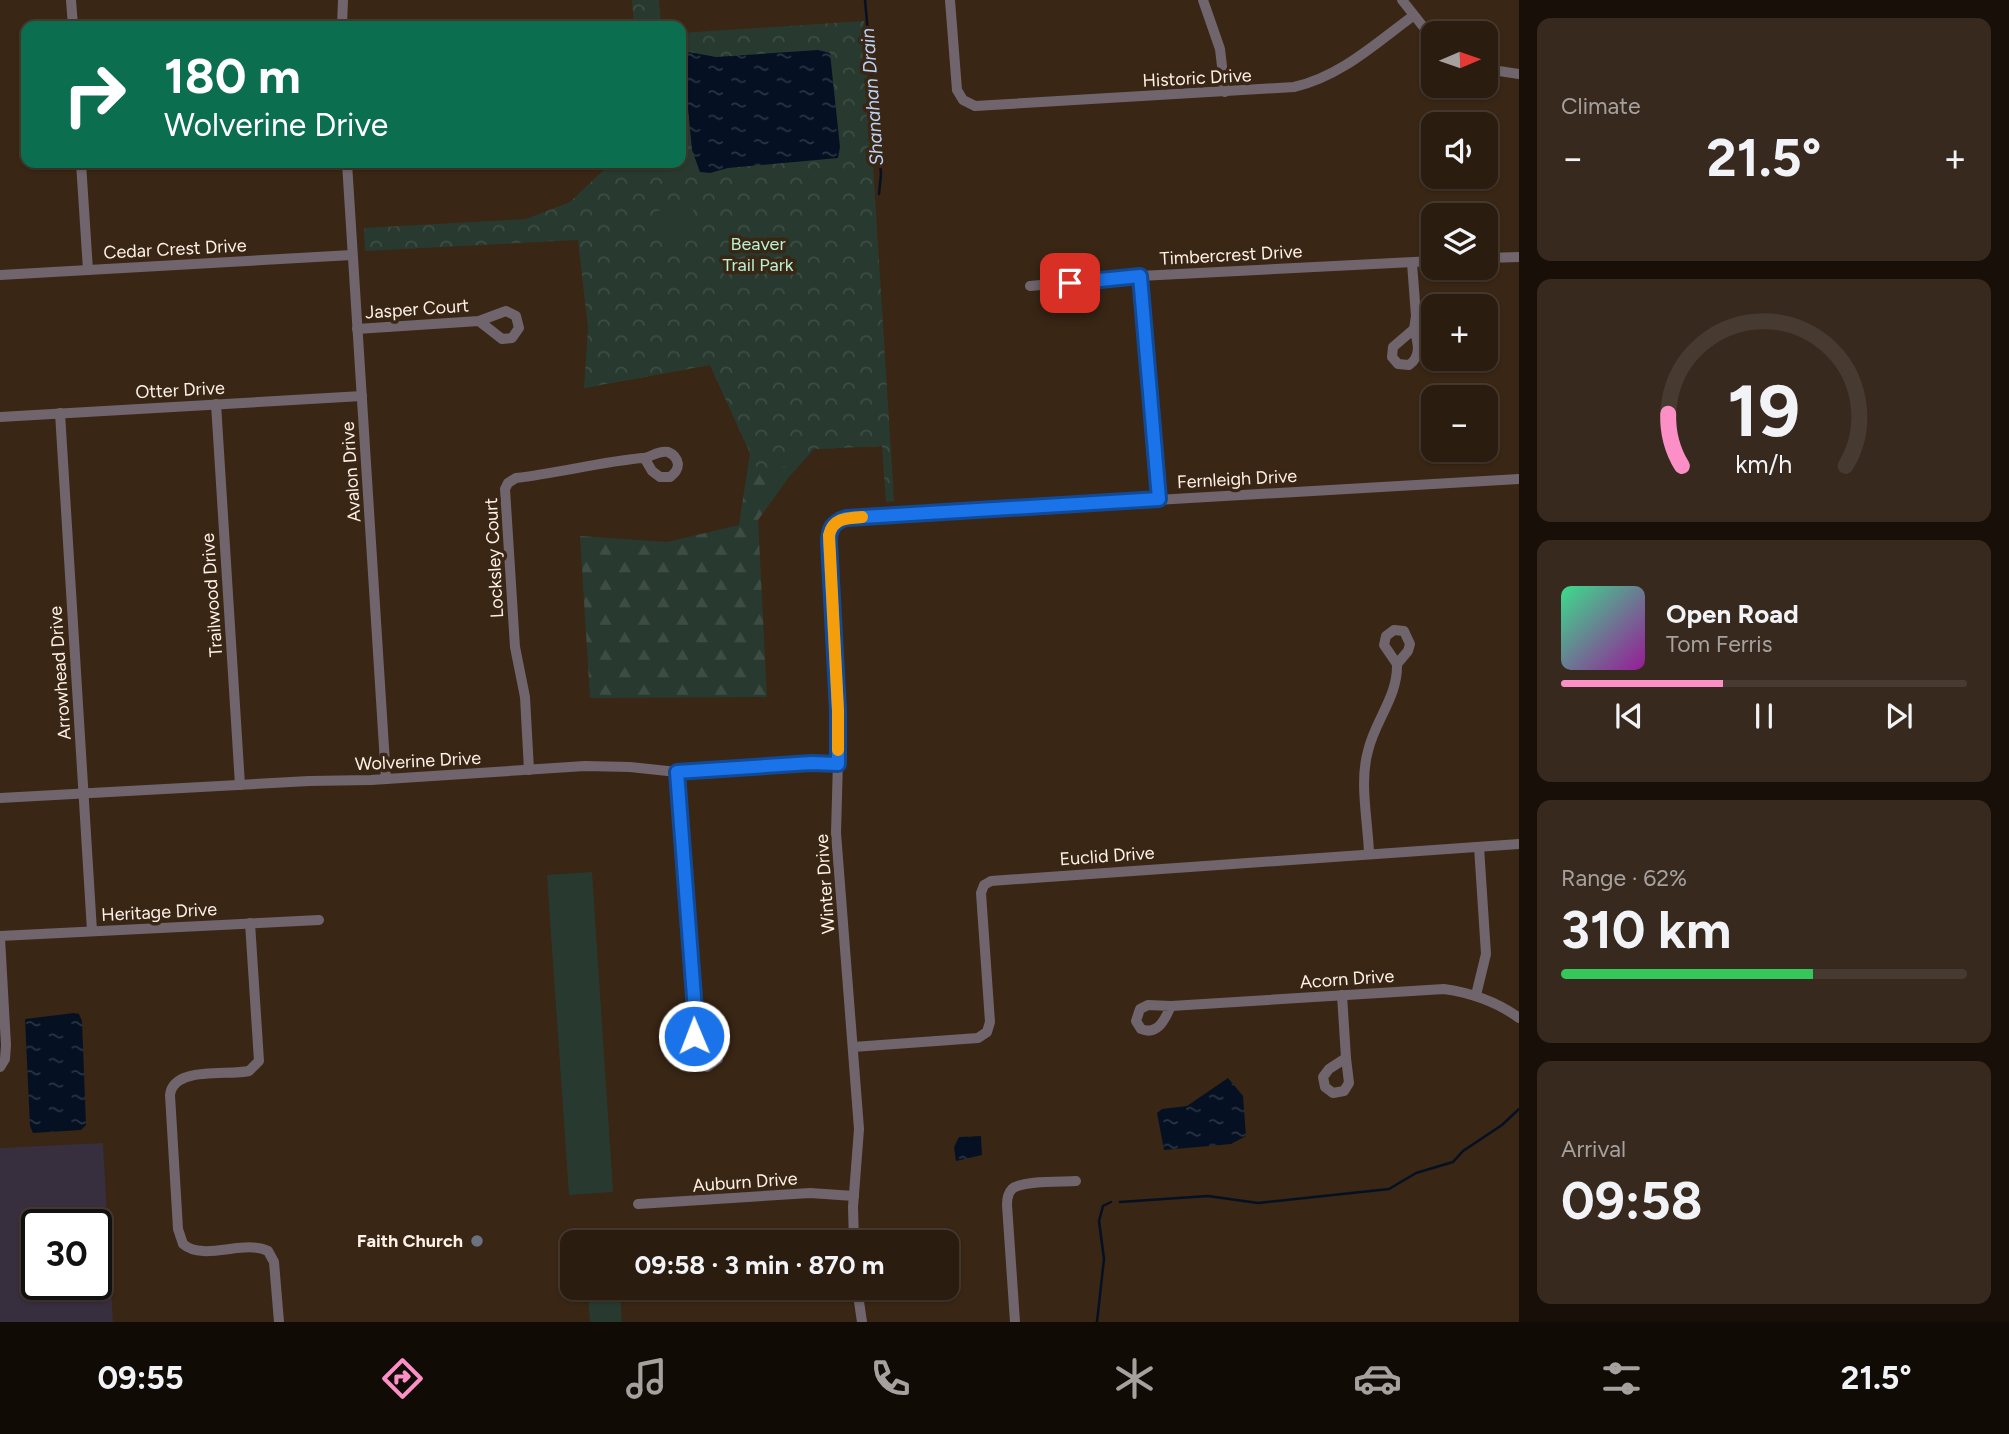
<!DOCTYPE html>
<html lang="en">
<head>
<meta charset="utf-8">
<style>
	body { margin:0; font-family:Figtree,sans-serif; background:#37291e; color:#f1f3f6; height:100vh; display:flex; flex-direction:column; font-size:26px; white-space:nowrap }
	* { box-sizing:border-box; margin:0 }
	p { font-size:23px; color:#a6a19f }
	.icon { flex:none; width:38px; height:38px; fill:none; stroke:currentColor; stroke-width:2; stroke-linecap:round; stroke-linejoin:round }
	.map { position:relative; flex:1; overflow:hidden }
	.side { display:flex; flex-direction:column; gap:18px; padding:18px; background:#180f09; width:490px }
	.side>* { flex:none }
	.guide { position:absolute; left:21px; top:21px; width:665px; height:147px; border-radius:14px; box-shadow:0 2px 5px #0004,0 0 0 2px #473a30; background:#0b6e4f; color:#fff; overflow:hidden }
	.needle { width:46px; rotate:88deg }
	.tools { position:absolute; left:1421px; top:21px; display:grid; gap:14px }
	.tools a { display:grid; place-items:center; width:77px; height:77px; border-radius:14px; background:#2b1c10; box-shadow:0 2px 5px #0004,0 0 0 2px #473a30; font-size:35px }
	.speed { position:absolute; left:21px; top:1209px; display:flex; gap:14px; font-size:35px; font-weight:700; text-align:center }
	.speed>* { display:grid; place-content:center; width:91px; height:91px; border-radius:50%; background:#2b1c10; box-shadow:0 2px 5px #0004,0 0 0 2px #473a30; line-height:1 }
	.speed .limit { border:4px solid #111; border-radius:10px; background:#fff; color:#111 }
	.pin { position:absolute; display:grid; place-items:center; width:60px; height:60px; color:#fff; margin:-30px; border-radius:14px; box-shadow:0 4px 10px #0006 }
	.me { position:absolute; width:77px; margin:-38px; rotate:359deg; stroke-linejoin:round; filter:drop-shadow(0 0 5px #0008) }
	.turn { display:flex; align-items:center; gap:24px; height:147px; padding:0 28px; font-size:32px }
	.turn .icon { width:91px; height:91px; stroke-width:2.5 }
	.turn b { display:block; font-size:49px; line-height:60px }
	.big { font-size:52px; font-weight:700; line-height:1.1 }
	.side .tile { flex:1; display:flex; flex-direction:column; justify-content:center; gap:10px; min-width:0; padding:0 24px; border-radius:14px; background:#37291e }
	.side .dial { align-items:center; gap:0 }
	.dial svg { height:182px; overflow:visible; fill:none; stroke:#473a30; stroke-width:7; stroke-linecap:round; text-anchor:middle }
	.dial text { fill:#f1f3f6; stroke:none }
	.song { display:flex; align-items:center; gap:21px }
	.cover { width:84px; height:84px; border-radius:10px; background:linear-gradient(135deg,hsl(150 70% 55%),hsl(300 70% 35%)) }
	.played { height:7px; border-radius:4px; background:linear-gradient(90deg,#fb8fc6 40%,#473a30 40%) }
	.keys { display:flex; justify-content:space-around; direction:ltr }
	.heat { display:flex; justify-content:space-between; align-items:center; font-size:38px; direction:ltr }
	.charge { height:10px; border-radius:5px; background:linear-gradient(90deg,#34c759 62%,#473a30 0) }
	.trip { position:absolute; left:560px; top:1230px; width:399px; height:70px; border-radius:14px; background:#2b1c10; box-shadow:0 2px 5px #0004,0 0 0 2px #473a30; font-weight:700; line-height:70px; text-align:center }
	.dock { display:flex; height:112px; justify-content:space-around; align-items:center; background:#110b06; color:#a6a19f }
	.dock .icon { width:49px; height:49px }
	.dock .current { color:#fb8fc6 }
	.dock b { font-size:32px; color:#f1f3f6 }
	main { display:flex; flex:1; min-height:0 }
	.map>svg:first-child { display:block }
	.commercial { fill:#372e3e; fill-rule:evenodd }
	.forest { fill:url(#forest-firs) }
	.park { fill:url(#park-crowns) }
	.pitch { fill:#283a30 }
	.water { fill:url(#water-ripples) }
	.lines { fill:none; stroke-linecap:round; stroke-linejoin:round }
	.stream { stroke:#051123; stroke-width:2.5 }
	.minor { stroke:#70656d; stroke-width:10 }
	.route-casing { stroke:#114b97; stroke-width:18 }
	.route { stroke:#1a73e8; stroke-width:12 }
	.slow { stroke:#f59e0b; stroke-width:12 }
	.worship-dot { fill:#6b7280; stroke:#392615; stroke-width:2.5 }
	.labels { text-anchor:middle; dominant-baseline:central; stroke-width:7; stroke-linejoin:round; paint-order:stroke }
	.street-label { font-size:18px; fill:#fef1e7; stroke:#392615 }
	.park-label { font-size:18px; fill:#b8f1d2; stroke:#392615 }
	.poi-label { font-size:18px; font-weight:bold; fill:#fef1e7; stroke:#392615; text-anchor:end }
	.water-label { font-size:19px; font-style:italic; fill:#bad3f7; stroke:#392615 }
</style>
</head>
<body>
<main>
<div class="map">
<svg width="1519" height="1322" viewBox="0 0 1519 1322">
	<defs>
		<pattern id="forest-firs" width="22" height="20" patternUnits="userSpaceOnUse" patternTransform="scale(1.75)"><rect width="22" height="20" fill="#283a30"/><path d="M5 1l3.5 6h-7zM16 11l3.5 6h-7z" fill="#3e4d44"/></pattern>
		<pattern id="park-crowns" width="20" height="18" patternUnits="userSpaceOnUse" patternTransform="scale(1.75)"><rect width="20" height="18" fill="#283a30"/><path d="M2 6a3 3 0 1 1 6 0M12 15a3 3 0 1 1 6 0" fill="none" stroke="#3e4d44"/></pattern>
		<pattern id="water-ripples" width="26" height="14" patternUnits="userSpaceOnUse" patternTransform="scale(1.75)"><rect width="26" height="14" fill="#051123"/><path d="M2 4q2-2 4 0t4 0M15 11q2-2 4 0t4 0" fill="none" stroke="#2a3443"/></pattern>
	</defs>
	<rect width="100%" height="100%" fill="#392615"/>
	<path class="commercial" d="M103,1143L113,1322H0V1148ZM37,1225H96V1284H37Z"/>
	<polygon class="forest" points="603,243 882,446 814,449 789,477 758,520 767,697 590,698 580,536 667,542 739,525 750,453 710,365 584,388"/>
	<g class="park">
		<polygon points="632,0 659,0 661,26 634,26"/>
		<polygon points="864,21 894,501 886,502 882,446 814,449 762,479 710,365 584,388 588,328 578,240 365,251 364,228 526,219 570,202 611,163 681,163 681,33"/>
	</g>
	<g class="pitch">
		<polygon points="693,209 694,230 658,233 657,211"/>
		<polygon points="592,872 613,1192 569,1195 547,875"/>
		<polygon points="620,1294 622,1322 590,1322 588,1297"/>
	</g>
	<g class="water">
		<polygon points="818,50 830,53 840,147 838,158 728,168 710,173 700,172 692,150 683,57 689,52 716,57"/>
		<polygon points="74,1013 79,1014 82,1021 86,1125 81,1130 33,1133 30,1126 25,1019"/>
		<polygon points="1228,1078 1243,1096 1246,1136 1231,1144 1164,1150 1157,1113 1162,1109 1187,1106"/>
		<polygon points="981,1136 982,1155 956,1161 954,1147 959,1137"/>
	</g>
	<g class="lines">
		<g class="stream">
			<polyline points="865,0 881,174 879,194"/>
			<polyline points="1120,1202 1208,1196 1258,1203 1389,1189 1416,1173 1453,1162 1463,1151 1502,1125 1519,1109"/>
			<polyline points="1097,1322 1104,1259 1099,1221 1103,1206 1111,1202"/>
		</g>
		<g class="minor">
			<polyline points="71,0 73,26"/>
			<path d="M950,0L957,90L963,100L975,106L1294,87C1340,77 1376,43 1413,16"/>
			<polyline points="1203,0 1220,49 1225,92"/>
			<polyline points="1402,0 1433,39"/>
			<polyline points="342,26 343,0"/>
			<polyline points="1486,69 1519,74"/>
			<polyline points="81,163 88,270"/>
			<polyline points="347,163 386,779"/>
			<polyline points="1486,258 1519,257"/>
			<polyline points="1412,263 1416,316 1414,329"/>
			<polyline points="0,275 352,255"/>
			<polyline points="1140,276 1159,499"/>
			<polyline points="1030,286 1140,276 1433,261"/>
			<polyline points="357,329 479,321 506,311 516,316 519,328 512,338 502,339 479,321"/>
			<path d="M1414,329C1418,342 1422,356 1409,365L1398,364L1392,357L1393,347Z"/>
			<polyline points="216,404 240,785"/>
			<polyline points="60,413 92,931"/>
			<polyline points="0,417 362,396"/>
			<polygon points="1394,630 1404,631 1410,644 1408,651 1397,664 1384,645 1386,636"/>
			<path d="M529,770L525,697L515,647L505,489L508,483L516,478C559,473 600,462 642,458C651,458 657,450 668,452C673,454 677,458 678,464C678,470 675,473 670,477H660L652,471L645,459"/>
			<polyline points="677,772 696,1024 691,1052 696,1063 707,1067 718,1059 719,1047 696,1024"/>
			<polyline points="0,798 309,781 371,780 585,766 630,767 677,772 811,763 838,764"/>
			<path d="M1369,854C1368,820 1359,783 1368,751C1375,720 1398,697 1397,664"/>
			<path d="M250,923L259,1061L249,1071C227,1076 173,1066 170,1095L178,1229L183,1244C204,1262 244,1239 268,1251L274,1262L279,1322"/>
			<polyline points="0,936 319,920"/>
			<polyline points="0,938 6,1045 5,1059 0,1067"/>
			<polyline points="1342,995 1346,1058"/>
			<polyline points="1476,995 1486,954 1479,847"/>
			<path d="M1148,1005L1171,1006C1165,1019 1158,1036 1141,1029L1136,1021L1140,1009Z"/>
			<path d="M1171,1006L1444,989C1472,993 1496,1001 1519,1018"/>
			<polyline points="853,1047 978,1038 987,1032 990,1022 981,893 984,885 991,881 1519,844"/>
			<polygon points="1346,1058 1349,1083 1344,1091 1333,1093 1325,1087 1323,1077 1329,1069"/>
			<polyline points="638,1204 810,1193 854,1196"/>
			<path d="M854,1242L853,1207L859,1129L836,833L839,724L829,542C829,529 833,522 846,518L1519,479"/>
			<polyline points="857,1288 862,1322"/>
			<path d="M1015,1322L1007,1205C1007,1198 1008,1193 1012,1189C1022,1180 1062,1182 1076,1181"/>
		</g>
	</g>
	<g class="lines">
		<g class="route-casing">
			<path id="route" d="M694,1036L696,1024L677,772L811,763L838,764V711L829,542C829,529 833,522 846,518L1159,499L1140,276L1070,283"/>
		</g>
		<use href="#route" class="route"/>
		<path class="slow" d="M838,750V711L829,535C833,518 847,518 862,517"/>
	</g>
	<circle class="worship-dot" cx="477" cy="1241" r="7"/>
	<g class="labels">
		<g class="street-label">
			<text transform="translate(1197 78) rotate(-3)">Historic Drive</text>
			<text transform="translate(175 249) rotate(-3)">Cedar Crest Drive</text>
			<text transform="translate(1231 255) rotate(-3)">Timbercrest Drive</text>
			<text transform="translate(417 309) rotate(-4)">Jasper Court</text>
			<text transform="translate(180 390) rotate(-3)">Otter Drive</text>
			<text transform="translate(351 472) rotate(-94)">Avalon Drive</text>
			<text transform="translate(1237 479) rotate(-3)">Fernleigh Drive</text>
			<text transform="translate(494 558) rotate(-93)">Locksley Court</text>
			<text transform="translate(212 595) rotate(-94)">Trailwood Drive</text>
			<text transform="translate(60 673) rotate(-94)">Arrowhead Drive</text>
			<text transform="translate(418 761) rotate(-3)">Wolverine Drive</text>
			<text transform="translate(1107 856) rotate(-4)">Euclid Drive</text>
			<text transform="translate(825 884) rotate(-94)">Winter Drive</text>
			<text transform="translate(159 912) rotate(-3)">Heritage Drive</text>
			<text transform="translate(1347 979) rotate(-4)">Acorn Drive</text>
			<text transform="translate(745 1182) rotate(-4)">Auburn Drive</text>
		</g>
		<g class="park-label">
			<text x="758" y="244">Beaver<tspan x="758" dy="21">Trail Park</tspan></text>
		</g>
		<g class="poi-label">
			<text x="463" y="1241">Faith Church</text>
		</g>
		<g class="water-label">
			<text transform="translate(872 97) rotate(-94)">Shanahan Drain</text>
		</g>
	</g>
</svg>
<div class="tools">
<a><svg class="needle" viewBox="-14 -14 28 28"><path d="M0-13l5 13h-10z" fill="#e53935"/><path d="M0 13l5-13h-10z" fill="#a6a19f"/></svg></a>
<a><svg class="icon" aria-label="sound" viewBox="0 0 24 24"><path d="M4 9h4l5-4v14l-5-4H4zM17 9q2 3 0 6"/></svg></a>
<a><svg class="icon" aria-label="layers" viewBox="0 0 24 24"><path d="M12 4l9 5-9 5-9-5zM3 14l9 5 9-5"/></svg></a>
<a>+</a>
<a>−</a>
</div>
<div class="speed"><div class="limit">30</div></div>
<div class="pin" style="left:1070px;top:283px;background:#d93025"><svg class="icon" aria-label="arrive" viewBox="0 0 24 24"><path d="M6 21V4h12l-3 4 3 4H6"/></svg></div>
<svg class="me" style="left:694px;top:1036px" viewBox="-20 -20 40 40"><circle r="17" fill="#1a73e8" stroke="#fff" stroke-width="3"/><path d="M0-11L8 9 0 5-8 9z" fill="#fff"/></svg>
<div class="trip">09:58 · 3 min · 870 m</div>
<div class="guide">
<div class="turn"><svg class="icon" aria-label="right" viewBox="0 0 24 24"><path d="M7 20v-9h11M14 6l5 5-5 5"/></svg><div><b>180 m</b>Wolverine Drive</div></div>
</div>
</div>
<section class="side">
<div class="tile"><p>Climate</p>
<div class="heat"><a>−</a><b class="big">21.5°</b><a>+</a></div>
</div>
<div class="tile dial"><svg viewBox="0 0 100 80">
<path d="M14 69A42 42 0 1 1 86 69"/>
<path d="M14 69A42 42 0 0 1 8 46" stroke="#fb8fc6"/>
<text x="50" y="56" font-size="32" font-weight="700">19</text>
<text x="50" y="72" font-size="11">km/h</text>
</svg></div>
<div class="tile">
<div class="song"><i class="cover"></i><div><b>Open Road</b><p>Tom Ferris</p></div></div>
<div class="played"></div>
<div class="keys"><svg class="icon" aria-label="previous" viewBox="0 0 24 24"><path d="M18 5L8 12l10 7zM5 5v14"/></svg><svg class="icon" aria-label="pause" viewBox="0 0 24 24"><path d="M8 5v14M16 5v14"/></svg><svg class="icon" aria-label="next" viewBox="0 0 24 24"><path d="M6 5l10 7-10 7zM19 5v14"/></svg></div>
</div>
<div class="tile"><p>Range · 62%</p><b class="big">310 km</b><div class="charge"></div></div>
<div class="tile"><p>Arrival</p><b class="big">09:58</b></div>
</section>
</main>
<nav class="dock">
<b>09:55</b>
<svg class="icon current" aria-label="directions" viewBox="0 0 24 24"><path d="M12 3l9 9-9 9-9-9zM9 14v-3h6M13 9l2 2-2 2"/></svg>
<svg class="icon" aria-label="music" viewBox="0 0 24 24"><path d="M9 18V5l10-2v13"/><circle cx="6" cy="18" r="3"/><circle cx="16" cy="16" r="3"/></svg>
<svg class="icon" aria-label="phone" viewBox="0 0 24 24"><path d="M5 4h4l2 5-3 2q2 4 5 5l2-3 5 2v4C11 20 4 13 5 4z"/></svg>
<svg class="icon" aria-label="climate" viewBox="0 0 24 24"><path d="M12 3v18M4 7l16 10M4 17L20 7"/></svg>
<svg class="icon" aria-label="car" viewBox="0 0 24 24"><path d="M5 17H2v-5l4-1 3-4h7l3 4 3 1v5h-3M9 17h6M6 11h13"/><circle cx="7" cy="17" r="2"/><circle cx="17" cy="17" r="2"/></svg>
<svg class="icon" aria-label="filters" viewBox="0 0 24 24"><path d="M4 7h16M4 17h16"/><circle cx="9" cy="7" r="2"/><circle cx="15" cy="17" r="2"/></svg>
<b>21.5°</b>
</nav>
</body>
</html>
